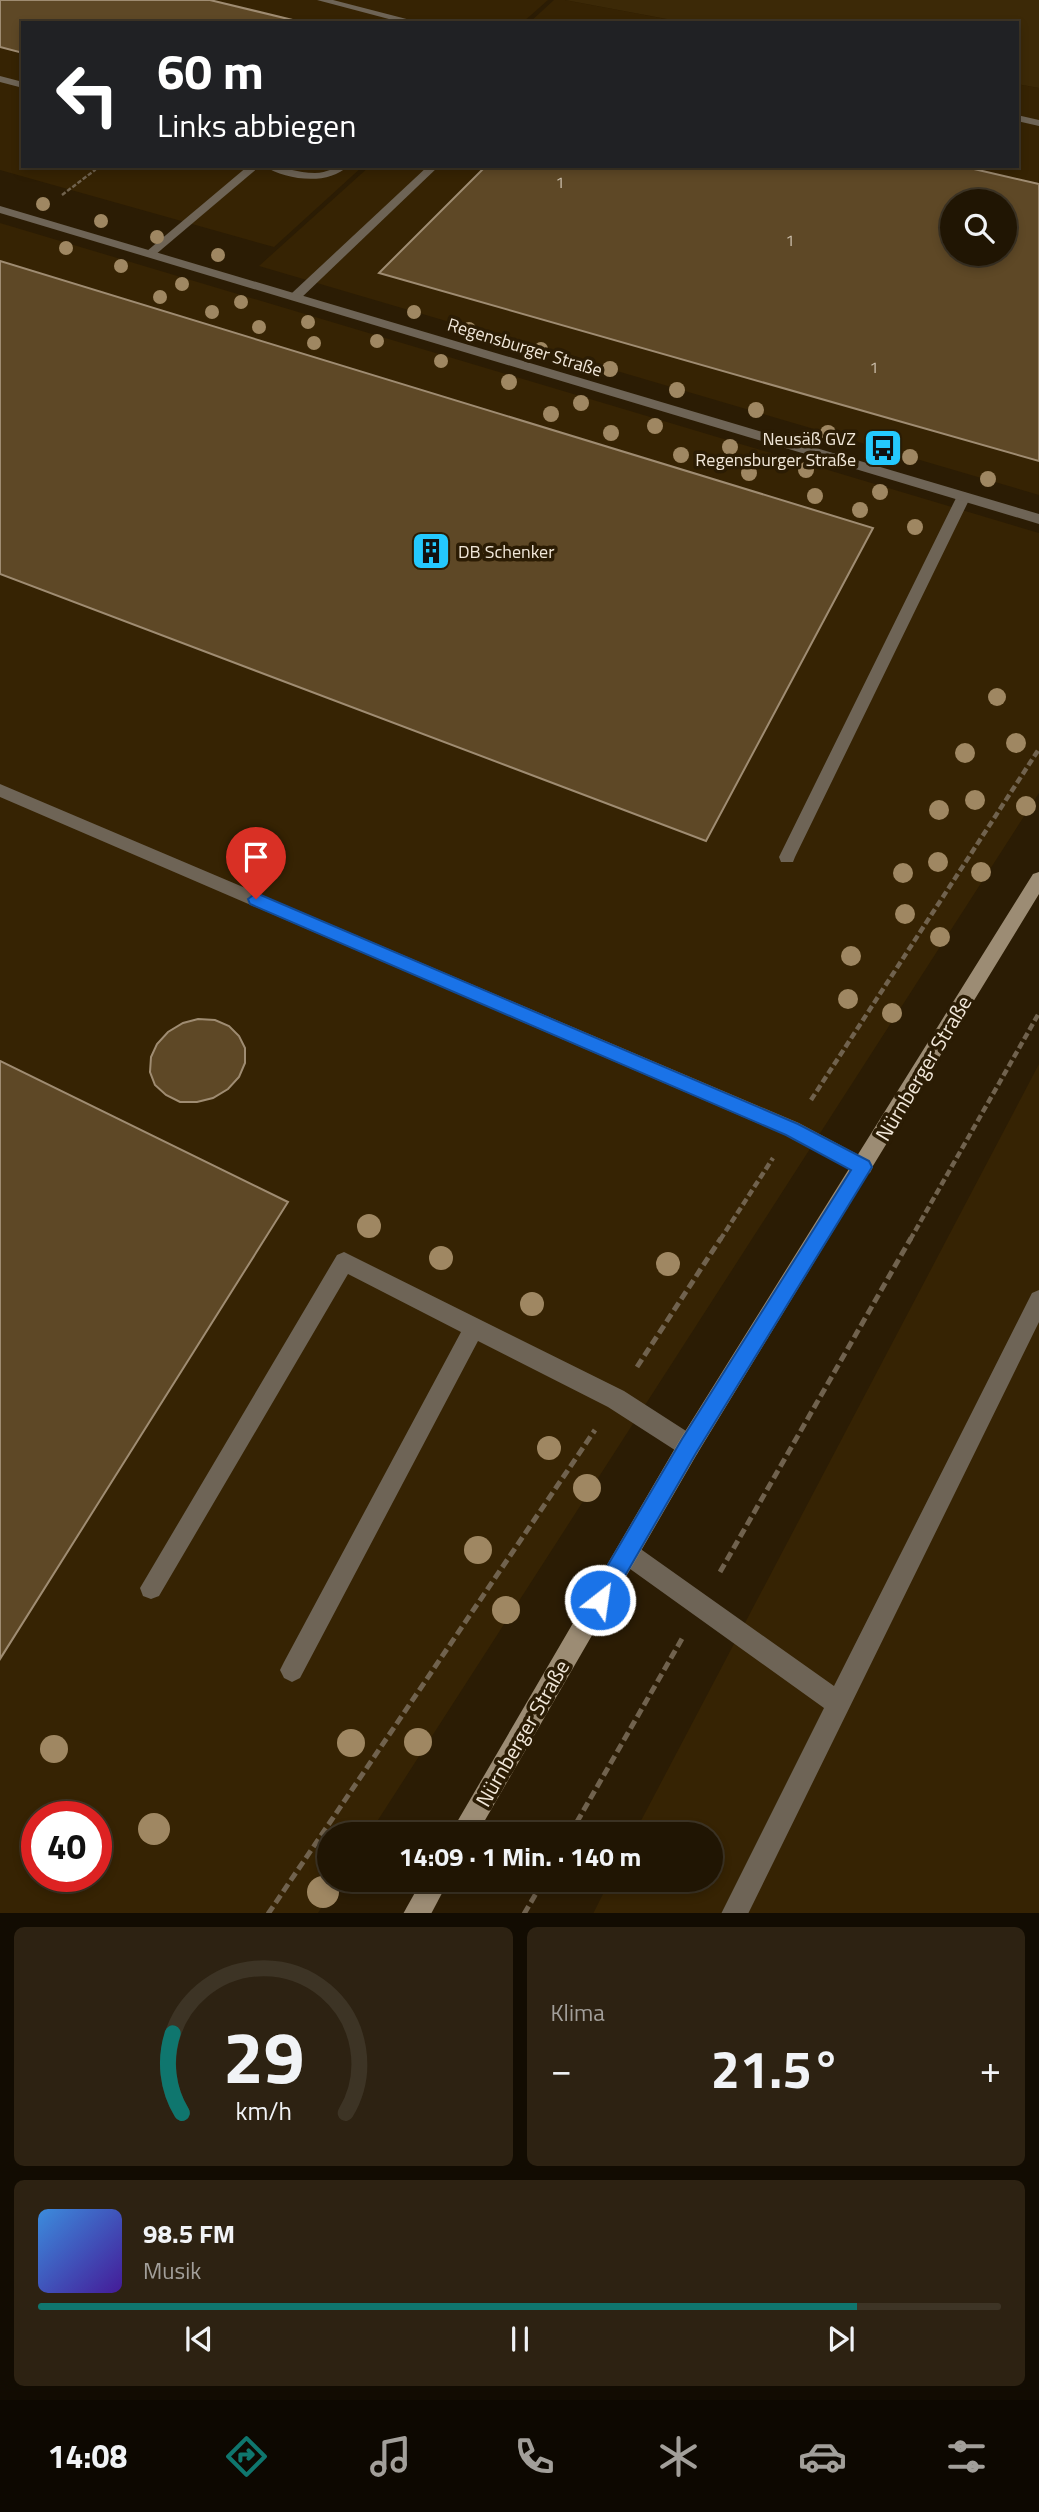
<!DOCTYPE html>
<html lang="de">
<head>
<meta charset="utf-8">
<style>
	body { margin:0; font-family:"Titillium Web",sans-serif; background:#2d2212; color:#f1f3f6; height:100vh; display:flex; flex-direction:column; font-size:26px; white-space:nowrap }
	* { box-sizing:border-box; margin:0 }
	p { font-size:23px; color:#a29f9a }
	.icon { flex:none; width:38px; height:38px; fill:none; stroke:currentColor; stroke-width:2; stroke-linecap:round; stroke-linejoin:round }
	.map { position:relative; height:1913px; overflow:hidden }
	.details { display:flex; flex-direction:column; gap:14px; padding:14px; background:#120c02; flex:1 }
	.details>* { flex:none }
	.banner { position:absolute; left:21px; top:21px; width:998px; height:147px; border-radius:0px; box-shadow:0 4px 10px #0003,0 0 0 2px #3d3425; background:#202124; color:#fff; overflow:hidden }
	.fabs { position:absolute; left:940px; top:189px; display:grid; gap:14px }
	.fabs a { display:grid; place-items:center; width:77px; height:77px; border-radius:50%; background:#201503; box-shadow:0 4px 10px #0003,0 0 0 2px #3d3425; font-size:35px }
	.speed { position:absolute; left:21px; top:1801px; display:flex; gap:14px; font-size:35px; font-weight:700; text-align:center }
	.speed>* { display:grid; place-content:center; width:91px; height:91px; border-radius:50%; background:#201503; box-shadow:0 4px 10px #0003,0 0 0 2px #3d3425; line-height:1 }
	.speed .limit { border:10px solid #d22; background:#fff; color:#111 }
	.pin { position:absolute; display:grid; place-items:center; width:60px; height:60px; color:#fff; margin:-72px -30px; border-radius:50% 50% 50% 0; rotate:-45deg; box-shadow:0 0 7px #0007 }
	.pin .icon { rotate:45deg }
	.me { position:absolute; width:77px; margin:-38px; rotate:30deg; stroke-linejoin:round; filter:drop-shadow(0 0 5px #0008) }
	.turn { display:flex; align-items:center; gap:24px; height:147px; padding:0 21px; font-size:32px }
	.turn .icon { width:91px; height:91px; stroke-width:2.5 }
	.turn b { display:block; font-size:49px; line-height:60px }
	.big { font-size:52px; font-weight:700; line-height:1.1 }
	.details .tile { flex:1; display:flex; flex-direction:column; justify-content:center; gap:10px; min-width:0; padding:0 24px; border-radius:10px; background:#2d2212 }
	.details .dial { align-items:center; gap:0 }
	.dial svg { height:182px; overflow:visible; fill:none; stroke:#3d3425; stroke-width:7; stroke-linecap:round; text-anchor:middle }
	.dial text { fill:#f1f3f6; stroke:none }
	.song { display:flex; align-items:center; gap:21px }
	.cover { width:84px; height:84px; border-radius:10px; background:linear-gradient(135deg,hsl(210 70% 55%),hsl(260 70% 35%)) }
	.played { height:7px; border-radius:4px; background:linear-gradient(90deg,#0f766e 85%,#3d3425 85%) }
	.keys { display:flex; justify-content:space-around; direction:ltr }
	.heat { display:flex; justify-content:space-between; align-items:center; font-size:38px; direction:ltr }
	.details .tiles { flex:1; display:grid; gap:14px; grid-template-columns:1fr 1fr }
	.tile:last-child { grid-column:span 2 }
	.trip { position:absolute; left:317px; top:1822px; width:406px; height:70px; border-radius:35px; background:#201503; box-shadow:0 4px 10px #0003,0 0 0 2px #3d3425; font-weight:700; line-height:70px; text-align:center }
	.tabs { display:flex; height:112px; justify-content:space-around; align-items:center; background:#0d0801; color:#a29f9a }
	.tabs .icon { width:49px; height:49px }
	.tabs .selected { color:#0f766e }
	.tabs b { font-size:32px; color:#f1f3f6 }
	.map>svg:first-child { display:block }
	.built { fill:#362303; fill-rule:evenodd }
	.green { fill:#3c2907 }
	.building { fill:#5e4826; stroke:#9f8c72; stroke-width:2; fill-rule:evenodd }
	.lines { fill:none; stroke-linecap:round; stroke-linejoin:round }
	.path-far2 { stroke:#70624e; stroke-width:2.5; stroke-dasharray:4.5 2; stroke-linecap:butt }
	.path-far1 { stroke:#70624e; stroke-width:4.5; stroke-dasharray:7 3.5; stroke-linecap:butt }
	.path { stroke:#70624e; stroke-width:5; stroke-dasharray:9 4.5; stroke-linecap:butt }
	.lane { fill:#6e6456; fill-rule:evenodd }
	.street { fill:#6e6456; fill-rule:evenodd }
	.secondary { fill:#9c8c74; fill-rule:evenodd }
	.tree { fill:#9f8762 }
	.route { fill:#1a73e8; stroke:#114b97; stroke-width:2 }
	.labels { text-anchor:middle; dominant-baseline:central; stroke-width:7; stroke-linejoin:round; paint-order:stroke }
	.far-number-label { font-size:16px; fill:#ccbfac }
	.far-street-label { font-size:18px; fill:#f1e7d9; stroke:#2b1c04 }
	.far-poi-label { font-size:18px; fill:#f1e7d9; stroke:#2b1c04; text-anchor:end }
	.street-label { font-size:21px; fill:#f1e7d9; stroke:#2b1c04 }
</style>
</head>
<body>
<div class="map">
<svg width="1039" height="1914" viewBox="0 0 1039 1914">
	<rect width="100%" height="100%" fill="#2b1c04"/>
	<g class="built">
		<polygon points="0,0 548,0 522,23 23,23 23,166 363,166 274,247 0,170"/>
		<polygon points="554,0 565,0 688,23 529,23"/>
		<path d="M1017,84L1039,88V495L259,266L370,166H1017ZM952,201H1004V254H952Z"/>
		<path d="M0,223L1039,533V793L369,1834H329V1880H340L318,1913H0ZM37,1816H96V1876H37Z"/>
		<polygon points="1039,1064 1039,1913 593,1914 610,1880 710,1880 710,1834 634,1834"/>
	</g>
	<polygon class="green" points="565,0 1039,0 1039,88 1017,84 1017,23 688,23"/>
	<g class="building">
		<polygon points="0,0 210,0 305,23 23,23 23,53 0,47"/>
		<path d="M486,166H961L1039,184V461L379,273ZM952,201H1004V254H952Z"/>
		<polygon points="0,261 873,528 706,841 0,574"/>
		<polygon points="198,1019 215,1020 229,1026 239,1036 245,1048 245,1063 239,1077 228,1089 213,1098 197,1102 180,1102 166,1095 155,1085 150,1072 151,1057 157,1044 168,1032 183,1023"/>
		<polygon points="0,1061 288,1202 0,1659"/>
	</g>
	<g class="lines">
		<polyline class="path-far2" points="62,195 95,170 85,167"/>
		<g class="path-far1">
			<polyline points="811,1100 1039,749"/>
			<polyline points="720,1240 773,1158"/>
			<polyline points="910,1240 1039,1013"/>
		</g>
		<g class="path">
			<polyline points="637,1367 721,1238"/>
			<polyline points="720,1572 911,1238"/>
			<polyline points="570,1834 683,1637"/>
			<polyline points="268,1914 595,1430"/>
			<polyline points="524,1914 544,1880"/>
		</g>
		<g class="lane">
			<polygon points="317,0 333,0 422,23 404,23"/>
			<polygon points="0,76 23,82 23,88 0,82"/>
			<polygon points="1017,115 1039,120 1039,126 1017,121"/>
			<polygon points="248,166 260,166 155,255 147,255 147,251"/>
			<path d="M264,166C281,166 298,173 315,173C327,173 336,166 348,166C328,186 286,180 264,166Z"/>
			<polygon points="428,166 439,166 300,299 292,299 292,293"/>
			<polygon points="964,492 971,496 795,857 793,862 781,862 779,857 957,496"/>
			<polygon points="0,784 799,1123 870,1161 873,1167 870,1173 863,1176 856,1173 785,1135 0,797"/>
			<polygon points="344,1252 624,1391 697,1438 700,1446 697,1454 689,1457 681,1454 608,1407 478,1341 300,1678 292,1682 284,1678 280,1670 284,1662 461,1332 348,1274 159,1596 151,1599 143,1596 140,1588 337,1255"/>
			<polygon points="1039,1290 1039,1322 748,1914 721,1914 824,1708 619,1561 616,1553 619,1545 627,1542 635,1545 834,1686 1032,1293"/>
		</g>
		<polygon class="street" points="0,206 1039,514 1039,524 0,213"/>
		<g class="secondary">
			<polygon points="1039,872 1039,894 697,1454 477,1834 450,1834 681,1438 1033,874"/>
			<polygon points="422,1880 449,1880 431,1914 403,1914"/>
		</g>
	</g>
	<g class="tree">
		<circle cx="43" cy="204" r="7"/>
		<circle cx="101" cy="221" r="7"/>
		<circle cx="157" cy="237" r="7"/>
		<circle cx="66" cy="248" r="7"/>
		<circle cx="218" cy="255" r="7"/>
		<circle cx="121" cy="266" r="7"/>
		<circle cx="182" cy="284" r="7"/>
		<circle cx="160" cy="297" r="7"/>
		<circle cx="241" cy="302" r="7"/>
		<circle cx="212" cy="312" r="7"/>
		<circle cx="414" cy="312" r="7"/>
		<circle cx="308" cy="322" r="7"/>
		<circle cx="259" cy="327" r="7"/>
		<circle cx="469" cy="329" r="7"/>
		<circle cx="377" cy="341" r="7"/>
		<circle cx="314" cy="343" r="7"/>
		<circle cx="541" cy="349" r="7"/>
		<circle cx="441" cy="361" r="7"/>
		<circle cx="610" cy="369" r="8"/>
		<circle cx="509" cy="382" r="8"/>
		<circle cx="677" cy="390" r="8"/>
		<circle cx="581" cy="403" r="8"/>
		<circle cx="756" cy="410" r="8"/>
		<circle cx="551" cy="414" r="8"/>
		<circle cx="655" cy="426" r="8"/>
		<circle cx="611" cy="433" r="8"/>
		<circle cx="828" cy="433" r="8"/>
		<circle cx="730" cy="447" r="8"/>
		<circle cx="681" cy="455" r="8"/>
		<circle cx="910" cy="457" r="8"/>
		<circle cx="806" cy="470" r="8"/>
		<circle cx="749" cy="473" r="8"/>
		<circle cx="988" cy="479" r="8"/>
		<circle cx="880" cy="492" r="8"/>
		<circle cx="815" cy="496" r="8"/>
		<circle cx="860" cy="510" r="8"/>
		<circle cx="915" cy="527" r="8"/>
		<circle cx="997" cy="697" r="9"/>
		<circle cx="1016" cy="743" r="10"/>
		<circle cx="965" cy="753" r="10"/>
		<circle cx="975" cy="800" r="10"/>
		<circle cx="1026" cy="806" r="10"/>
		<circle cx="939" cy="810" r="10"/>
		<circle cx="938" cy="862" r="10"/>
		<circle cx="981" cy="872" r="10"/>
		<circle cx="903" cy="873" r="10"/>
		<circle cx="905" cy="914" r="10"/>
		<circle cx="940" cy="937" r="10"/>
		<circle cx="851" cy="956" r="10"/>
		<circle cx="848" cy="999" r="10"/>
		<circle cx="892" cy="1013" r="10"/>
		<circle cx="369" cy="1226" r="12"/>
		<circle cx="441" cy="1258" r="12"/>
		<circle cx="668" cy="1264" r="12"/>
		<circle cx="532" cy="1304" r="12"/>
		<circle cx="549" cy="1448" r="12"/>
		<circle cx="587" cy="1488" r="14"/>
		<circle cx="478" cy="1550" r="14"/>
		<circle cx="506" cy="1610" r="14"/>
		<circle cx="418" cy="1742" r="14"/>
		<circle cx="351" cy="1743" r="14"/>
		<circle cx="54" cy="1749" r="14"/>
		<circle cx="154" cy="1829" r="16"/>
		<circle cx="323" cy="1892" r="16"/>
	</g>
	<polygon class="route" points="256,893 798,1124 869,1161 872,1167 869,1172 696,1453 607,1607 600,1610 592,1607 589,1600 592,1592 682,1439 851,1170 786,1135 250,904 248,899"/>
	<defs>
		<g id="bus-square" transform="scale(2.0125)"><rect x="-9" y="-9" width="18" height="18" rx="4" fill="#24c9fe" stroke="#2b1c04"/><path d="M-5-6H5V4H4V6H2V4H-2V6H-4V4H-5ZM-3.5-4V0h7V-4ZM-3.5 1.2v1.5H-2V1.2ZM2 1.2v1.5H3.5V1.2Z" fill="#111"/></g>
		<g id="building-square" transform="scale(2.0125)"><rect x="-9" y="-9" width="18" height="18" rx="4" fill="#24c9fe" stroke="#2b1c04"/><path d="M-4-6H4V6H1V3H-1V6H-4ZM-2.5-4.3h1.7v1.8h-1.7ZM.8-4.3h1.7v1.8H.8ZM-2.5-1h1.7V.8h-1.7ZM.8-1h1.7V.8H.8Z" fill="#111"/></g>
	</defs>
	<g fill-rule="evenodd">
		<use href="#bus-square" x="883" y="448"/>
		<use href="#building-square" x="431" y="551"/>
	</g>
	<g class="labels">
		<g class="far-number-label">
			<text x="560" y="182">1</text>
			<text x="790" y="240">1</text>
			<text x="874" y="367">1</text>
		</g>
		<g class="far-street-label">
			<text transform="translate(525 347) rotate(17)">Regensburger Straße</text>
		</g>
		<g class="far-poi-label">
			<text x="856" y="438">Neusäß GVZ<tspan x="856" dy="21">Regensburger Straße</tspan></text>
			<text x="458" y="551" text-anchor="start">DB Schenker</text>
		</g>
		<g class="street-label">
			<text transform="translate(923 1068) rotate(-59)">Nürnberger Straße</text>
			<text transform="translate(522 1733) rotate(-60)">Nürnberger Straße</text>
		</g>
	</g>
</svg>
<div class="fabs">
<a><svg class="icon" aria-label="search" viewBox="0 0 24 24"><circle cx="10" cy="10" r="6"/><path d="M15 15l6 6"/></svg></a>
</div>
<div class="speed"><div class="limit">40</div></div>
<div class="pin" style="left:256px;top:899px;background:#d93025"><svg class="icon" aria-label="arrive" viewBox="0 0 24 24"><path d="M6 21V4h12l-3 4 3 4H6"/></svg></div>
<svg class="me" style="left:600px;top:1600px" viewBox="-20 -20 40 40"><circle r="17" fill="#1a73e8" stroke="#fff" stroke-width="3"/><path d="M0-11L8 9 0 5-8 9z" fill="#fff"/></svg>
<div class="trip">14:09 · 1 Min. · 140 m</div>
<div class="banner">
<div class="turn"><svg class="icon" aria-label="left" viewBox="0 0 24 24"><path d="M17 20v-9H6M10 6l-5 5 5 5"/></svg><div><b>60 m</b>Links abbiegen</div></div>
</div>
</div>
<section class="details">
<div class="tiles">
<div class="tile dial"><svg viewBox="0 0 100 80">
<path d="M14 69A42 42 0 1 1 86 69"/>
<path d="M14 69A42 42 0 0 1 10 34" stroke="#0f766e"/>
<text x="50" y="56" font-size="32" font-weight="700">29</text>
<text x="50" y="72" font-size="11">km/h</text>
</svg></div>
<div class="tile"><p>Klima</p>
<div class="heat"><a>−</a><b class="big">21.5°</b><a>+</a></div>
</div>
<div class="tile">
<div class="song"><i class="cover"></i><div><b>98.5 FM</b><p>Musik</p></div></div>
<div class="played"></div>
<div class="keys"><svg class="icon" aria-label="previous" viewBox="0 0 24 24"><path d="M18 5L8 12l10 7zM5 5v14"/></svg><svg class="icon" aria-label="pause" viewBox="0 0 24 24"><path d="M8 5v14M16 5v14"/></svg><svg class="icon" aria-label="next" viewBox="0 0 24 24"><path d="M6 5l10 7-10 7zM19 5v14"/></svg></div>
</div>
</div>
</section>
<nav class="tabs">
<b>14:08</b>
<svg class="icon selected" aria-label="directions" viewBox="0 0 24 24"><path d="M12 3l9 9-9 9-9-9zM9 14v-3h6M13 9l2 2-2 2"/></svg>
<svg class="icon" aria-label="music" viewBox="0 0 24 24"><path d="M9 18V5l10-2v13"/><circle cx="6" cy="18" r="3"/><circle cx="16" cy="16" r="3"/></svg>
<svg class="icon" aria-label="phone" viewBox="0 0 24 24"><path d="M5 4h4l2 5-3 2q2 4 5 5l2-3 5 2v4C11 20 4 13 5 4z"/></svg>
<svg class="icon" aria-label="climate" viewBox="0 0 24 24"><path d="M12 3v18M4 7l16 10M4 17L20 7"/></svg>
<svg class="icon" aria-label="car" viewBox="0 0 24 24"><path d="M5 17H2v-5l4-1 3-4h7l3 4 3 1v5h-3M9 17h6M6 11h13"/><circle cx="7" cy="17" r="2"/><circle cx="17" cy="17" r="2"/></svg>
<svg class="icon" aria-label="filters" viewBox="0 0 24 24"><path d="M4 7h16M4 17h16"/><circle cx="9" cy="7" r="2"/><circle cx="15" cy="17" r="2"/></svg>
</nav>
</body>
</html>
